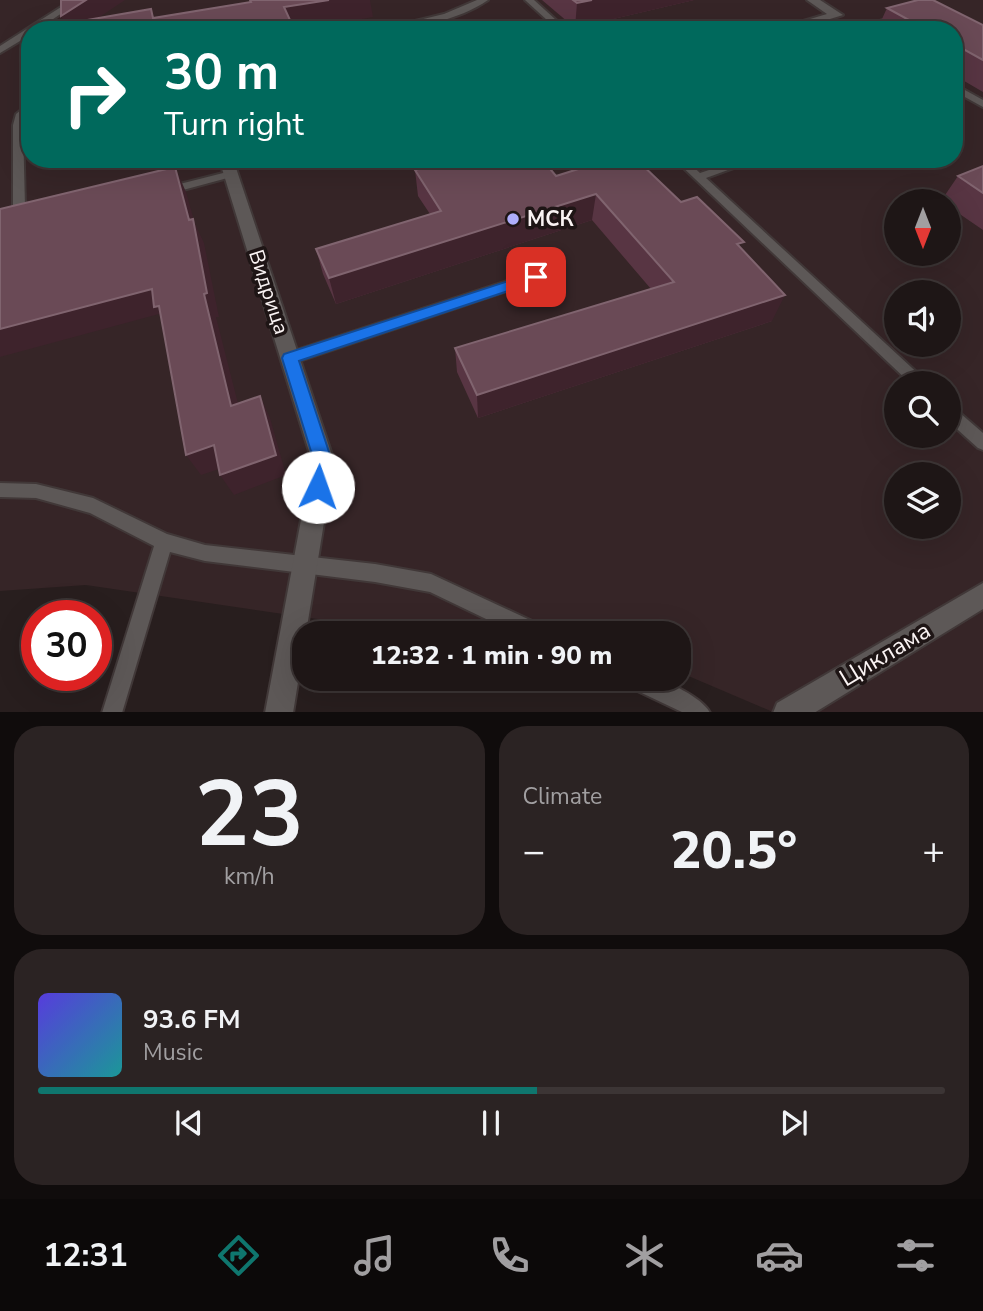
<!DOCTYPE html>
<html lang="en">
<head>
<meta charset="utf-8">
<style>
	body { margin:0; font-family:"Nunito Sans",sans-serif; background:#2b2323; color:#f1f3f6; height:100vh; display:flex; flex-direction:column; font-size:26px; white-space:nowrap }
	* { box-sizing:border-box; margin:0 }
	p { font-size:23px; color:#a19fa1 }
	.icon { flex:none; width:38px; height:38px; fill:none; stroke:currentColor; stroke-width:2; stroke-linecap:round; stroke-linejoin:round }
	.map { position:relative; height:712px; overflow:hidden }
	.sheet { display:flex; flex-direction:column; gap:14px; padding:14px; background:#100c0c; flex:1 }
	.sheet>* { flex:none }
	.top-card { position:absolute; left:21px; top:21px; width:942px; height:147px; border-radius:28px; box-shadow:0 7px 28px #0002,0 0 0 2px #3c3535; background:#00695c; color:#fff; overflow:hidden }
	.needle { width:46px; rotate:180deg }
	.buttons { position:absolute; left:884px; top:189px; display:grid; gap:14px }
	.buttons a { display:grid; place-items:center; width:77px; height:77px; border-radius:50%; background:#1e1616; box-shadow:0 7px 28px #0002,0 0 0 2px #3c3535; font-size:35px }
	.speed { position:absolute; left:21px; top:600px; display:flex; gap:14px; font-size:35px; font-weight:700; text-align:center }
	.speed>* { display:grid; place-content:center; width:91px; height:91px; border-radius:50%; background:#1e1616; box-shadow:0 7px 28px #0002,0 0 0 2px #3c3535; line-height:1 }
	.speed .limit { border:10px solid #d22; background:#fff; color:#111 }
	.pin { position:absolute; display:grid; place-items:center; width:60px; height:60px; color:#fff; margin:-30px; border-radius:14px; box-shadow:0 4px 10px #0006 }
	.me { position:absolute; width:77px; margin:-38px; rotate:3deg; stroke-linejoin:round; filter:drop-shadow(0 0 5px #0008) }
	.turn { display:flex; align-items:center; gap:24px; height:147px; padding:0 28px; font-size:32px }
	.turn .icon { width:91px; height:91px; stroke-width:2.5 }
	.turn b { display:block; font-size:49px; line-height:60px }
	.big { font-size:52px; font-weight:800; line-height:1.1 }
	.sheet .tile { flex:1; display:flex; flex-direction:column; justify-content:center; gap:10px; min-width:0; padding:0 24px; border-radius:28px; background:#2b2323 }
	.sheet .dial { align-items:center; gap:0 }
	.dial b { font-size:91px; line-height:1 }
	.song { display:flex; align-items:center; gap:21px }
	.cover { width:84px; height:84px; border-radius:10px; background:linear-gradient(135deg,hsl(250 70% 55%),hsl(180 70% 35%)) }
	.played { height:7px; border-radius:4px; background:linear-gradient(90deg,#0f766e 55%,#3c3535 55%) }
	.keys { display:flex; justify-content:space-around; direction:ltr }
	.heat { display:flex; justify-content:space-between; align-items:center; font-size:38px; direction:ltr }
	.sheet .tiles { flex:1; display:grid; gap:14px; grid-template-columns:1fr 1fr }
	.tile:last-child { grid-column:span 2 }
	.trip { position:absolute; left:292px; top:621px; width:399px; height:70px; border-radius:28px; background:#1e1616; box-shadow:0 7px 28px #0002,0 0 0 2px #3c3535; font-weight:800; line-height:70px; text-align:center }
	.dock { display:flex; height:112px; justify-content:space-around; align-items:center; background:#0c0909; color:#a19fa1 }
	.dock .icon { width:49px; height:49px }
	.dock .current { color:#0f766e }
	.dock b { font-size:32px; color:#f1f3f6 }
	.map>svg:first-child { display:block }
	.built { fill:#362527; fill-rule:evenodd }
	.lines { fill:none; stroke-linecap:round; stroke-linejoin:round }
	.service-casing { stroke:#413838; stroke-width:4 }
	.minor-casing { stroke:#413838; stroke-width:4 }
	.service { fill:#5d5857; fill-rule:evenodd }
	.minor { fill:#5d5857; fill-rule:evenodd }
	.wall { fill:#583543 }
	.shaded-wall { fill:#3e232c }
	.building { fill:#6a4a56; stroke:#80646f; stroke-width:2 }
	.route { fill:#1a73e8; stroke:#114b97; stroke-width:2 }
	.poi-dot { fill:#aeaefb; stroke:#1e1515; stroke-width:2.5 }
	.labels { text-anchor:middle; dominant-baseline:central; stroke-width:7; stroke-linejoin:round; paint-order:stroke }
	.poi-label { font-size:21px; font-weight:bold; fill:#faf3f3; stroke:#1e1515; text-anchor:start }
	.street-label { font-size:21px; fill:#faf3f3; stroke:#1e1515 }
	.near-street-label { font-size:24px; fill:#faf3f3; stroke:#1e1515 }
</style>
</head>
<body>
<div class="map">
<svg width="983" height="713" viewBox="0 0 983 713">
	<rect width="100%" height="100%" fill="#281e1e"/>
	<path class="built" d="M0,0H983V712H773L679,672V634H420L86,585L0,591ZM30,30H954V159H30ZM896,201H948V254H896ZM896,292H948V345H896ZM896,383H948V436H896ZM896,474H948V527H896Z"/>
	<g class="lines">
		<g class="service-casing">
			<g id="service">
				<polygon points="72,0 81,0 37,30 30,30 30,35 0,53 0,46"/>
				<path d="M477,0H488C459,20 413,30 378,30L444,14Z"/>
				<polygon points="525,0 534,0 567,30 558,30"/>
				<polygon points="899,15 902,15 902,19 865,30 851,30"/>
				<polygon points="954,84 983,100 983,107 954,91"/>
				<polygon points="30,103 30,112 25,117 23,125 25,207 35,217 29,221 13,208 13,125 16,114"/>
				<polygon points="674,159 685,159 700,173 742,159 758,159 706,178 924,379 926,383 910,383"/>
				<polygon points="231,171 236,174 235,176 168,194 162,190 164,188"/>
				<polygon points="535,272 541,277 539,280 290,364 285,362 283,358 285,354"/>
				<polygon points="948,405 953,407 983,433 983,450 978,448 948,421"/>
				<polygon points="0,483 36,484 93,498 167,534 205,545 375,564 431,574 545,627 547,634 517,634 430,592 375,582 205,561 170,552 122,713 102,713 154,546 90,513 36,498 0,497"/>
				<path d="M624,679C634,679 643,678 653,679C667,680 704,699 710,713H684L627,686Z"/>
			</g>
		</g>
		<g class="minor-casing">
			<g id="minor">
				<polygon points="807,0 820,0 843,15 794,30 773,30 827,14"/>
				<polygon points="219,159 233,159 334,461 293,713 265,713 312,461"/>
				<polygon points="983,583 983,609 814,713 773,713 777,703"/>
			</g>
		</g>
		<use href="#service" class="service"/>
		<use href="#minor" class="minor"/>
	</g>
	<g class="wall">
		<polygon points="542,0 694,0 575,28"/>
		<polygon points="887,8 983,25 983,92 954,75 954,30 877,30"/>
		<polygon points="983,166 983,230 948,206 948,201 941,201 958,176"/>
		<polygon points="415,170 556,176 681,202 741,249 772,321 478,418 457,372 455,348 651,289 592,220 336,304 323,274 316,249 430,214 418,196"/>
	</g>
	<g class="shaded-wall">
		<polygon points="86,0 125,0 80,30 68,30 61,16"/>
		<polygon points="329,0 370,0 373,17 301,30 284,30 282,22 284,7"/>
		<polygon points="592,0 694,0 575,28 577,3"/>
		<polygon points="175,167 186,192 195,224 204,243 219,317 216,317 244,427 231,406 204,294 189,220"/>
		<polygon points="596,194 592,220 336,304 329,278"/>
		<polygon points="152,289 168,331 159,314 0,357 0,329"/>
		<polygon points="785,295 772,321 478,418 477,395"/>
		<polygon points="260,396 270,418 286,475 234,495 220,475"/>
		<polygon points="214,445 228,466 201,475 186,455"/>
	</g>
	<g class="building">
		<polygon points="61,0 86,0 61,16"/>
		<polygon points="250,0 329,0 284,7 290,20 282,22 286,30 58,30 58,25 151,9 153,18 251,2"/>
		<polygon points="573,0 592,0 577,3"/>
		<polygon points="918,0 933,0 983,25 983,60 954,44 954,30 927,30 887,8"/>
		<polygon points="455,159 542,159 556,176 610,159 636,159 681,202 697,197 744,242 737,244 785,295 477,395 455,348 674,282 596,194 329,278 316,249 441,211 415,170"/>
		<polygon points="983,166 983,193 958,176"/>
		<polygon points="175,167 189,220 193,219 207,293 204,294 231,406 260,396 276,455 220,475 214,445 186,455 159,306 154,307 152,289 0,329 0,209"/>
	</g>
	<polygon class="route" points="536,272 541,273 543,277 541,280 299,361 332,461 325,493 318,495 312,493 309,487 314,461 282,358 284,354"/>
	<circle class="poi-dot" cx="513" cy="219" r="7"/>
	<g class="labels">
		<g class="poi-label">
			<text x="527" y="219">МСК</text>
		</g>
		<g class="street-label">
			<text transform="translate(269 292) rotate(72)">Видрица</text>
		</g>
		<g class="near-street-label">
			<text transform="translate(885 654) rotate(-31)">Циклама</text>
		</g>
	</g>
</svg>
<div class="buttons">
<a><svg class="needle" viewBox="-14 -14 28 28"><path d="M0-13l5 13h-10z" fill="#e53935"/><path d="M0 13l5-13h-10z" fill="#a19fa1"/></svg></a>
<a><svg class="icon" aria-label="sound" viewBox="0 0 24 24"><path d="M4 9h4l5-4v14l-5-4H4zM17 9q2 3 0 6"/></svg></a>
<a><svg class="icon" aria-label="search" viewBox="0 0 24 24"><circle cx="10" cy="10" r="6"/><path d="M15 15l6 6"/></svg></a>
<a><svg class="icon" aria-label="layers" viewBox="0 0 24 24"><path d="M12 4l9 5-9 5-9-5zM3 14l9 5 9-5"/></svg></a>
</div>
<div class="speed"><div class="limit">30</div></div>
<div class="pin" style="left:536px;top:277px;background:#d93025"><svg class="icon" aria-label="arrive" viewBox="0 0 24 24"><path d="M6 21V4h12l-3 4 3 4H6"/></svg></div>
<svg class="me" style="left:318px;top:487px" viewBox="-20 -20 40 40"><circle r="19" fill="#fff"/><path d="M0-13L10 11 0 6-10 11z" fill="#1a73e8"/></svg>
<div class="trip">12:32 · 1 min · 90 m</div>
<div class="top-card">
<div class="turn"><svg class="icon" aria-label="right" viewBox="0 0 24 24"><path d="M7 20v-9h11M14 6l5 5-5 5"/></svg><div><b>30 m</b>Turn right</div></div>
</div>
</div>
<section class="sheet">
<div class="tiles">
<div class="tile dial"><b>23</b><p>km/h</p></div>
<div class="tile"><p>Climate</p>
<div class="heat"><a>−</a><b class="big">20.5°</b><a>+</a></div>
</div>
<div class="tile">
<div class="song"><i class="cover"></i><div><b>93.6 FM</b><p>Music</p></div></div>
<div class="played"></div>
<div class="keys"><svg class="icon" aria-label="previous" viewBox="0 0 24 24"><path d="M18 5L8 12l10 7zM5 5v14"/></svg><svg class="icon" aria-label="pause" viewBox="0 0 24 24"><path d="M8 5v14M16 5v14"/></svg><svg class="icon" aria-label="next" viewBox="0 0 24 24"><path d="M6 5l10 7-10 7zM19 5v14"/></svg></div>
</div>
</div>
</section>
<nav class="dock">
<b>12:31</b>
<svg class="icon current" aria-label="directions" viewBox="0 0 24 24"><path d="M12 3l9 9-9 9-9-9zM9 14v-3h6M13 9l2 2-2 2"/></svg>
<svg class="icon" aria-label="music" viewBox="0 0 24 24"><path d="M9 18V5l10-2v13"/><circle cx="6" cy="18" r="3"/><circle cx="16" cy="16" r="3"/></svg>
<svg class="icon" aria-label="phone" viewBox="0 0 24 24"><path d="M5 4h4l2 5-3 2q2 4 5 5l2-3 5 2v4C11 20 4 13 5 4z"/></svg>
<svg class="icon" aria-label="climate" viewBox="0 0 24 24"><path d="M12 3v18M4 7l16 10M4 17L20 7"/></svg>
<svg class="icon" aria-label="car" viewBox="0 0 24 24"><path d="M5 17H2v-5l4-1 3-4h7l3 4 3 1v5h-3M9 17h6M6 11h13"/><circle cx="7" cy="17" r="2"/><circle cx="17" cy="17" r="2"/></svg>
<svg class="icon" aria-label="filters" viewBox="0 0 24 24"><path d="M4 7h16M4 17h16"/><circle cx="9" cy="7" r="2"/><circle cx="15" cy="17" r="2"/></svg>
</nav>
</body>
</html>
